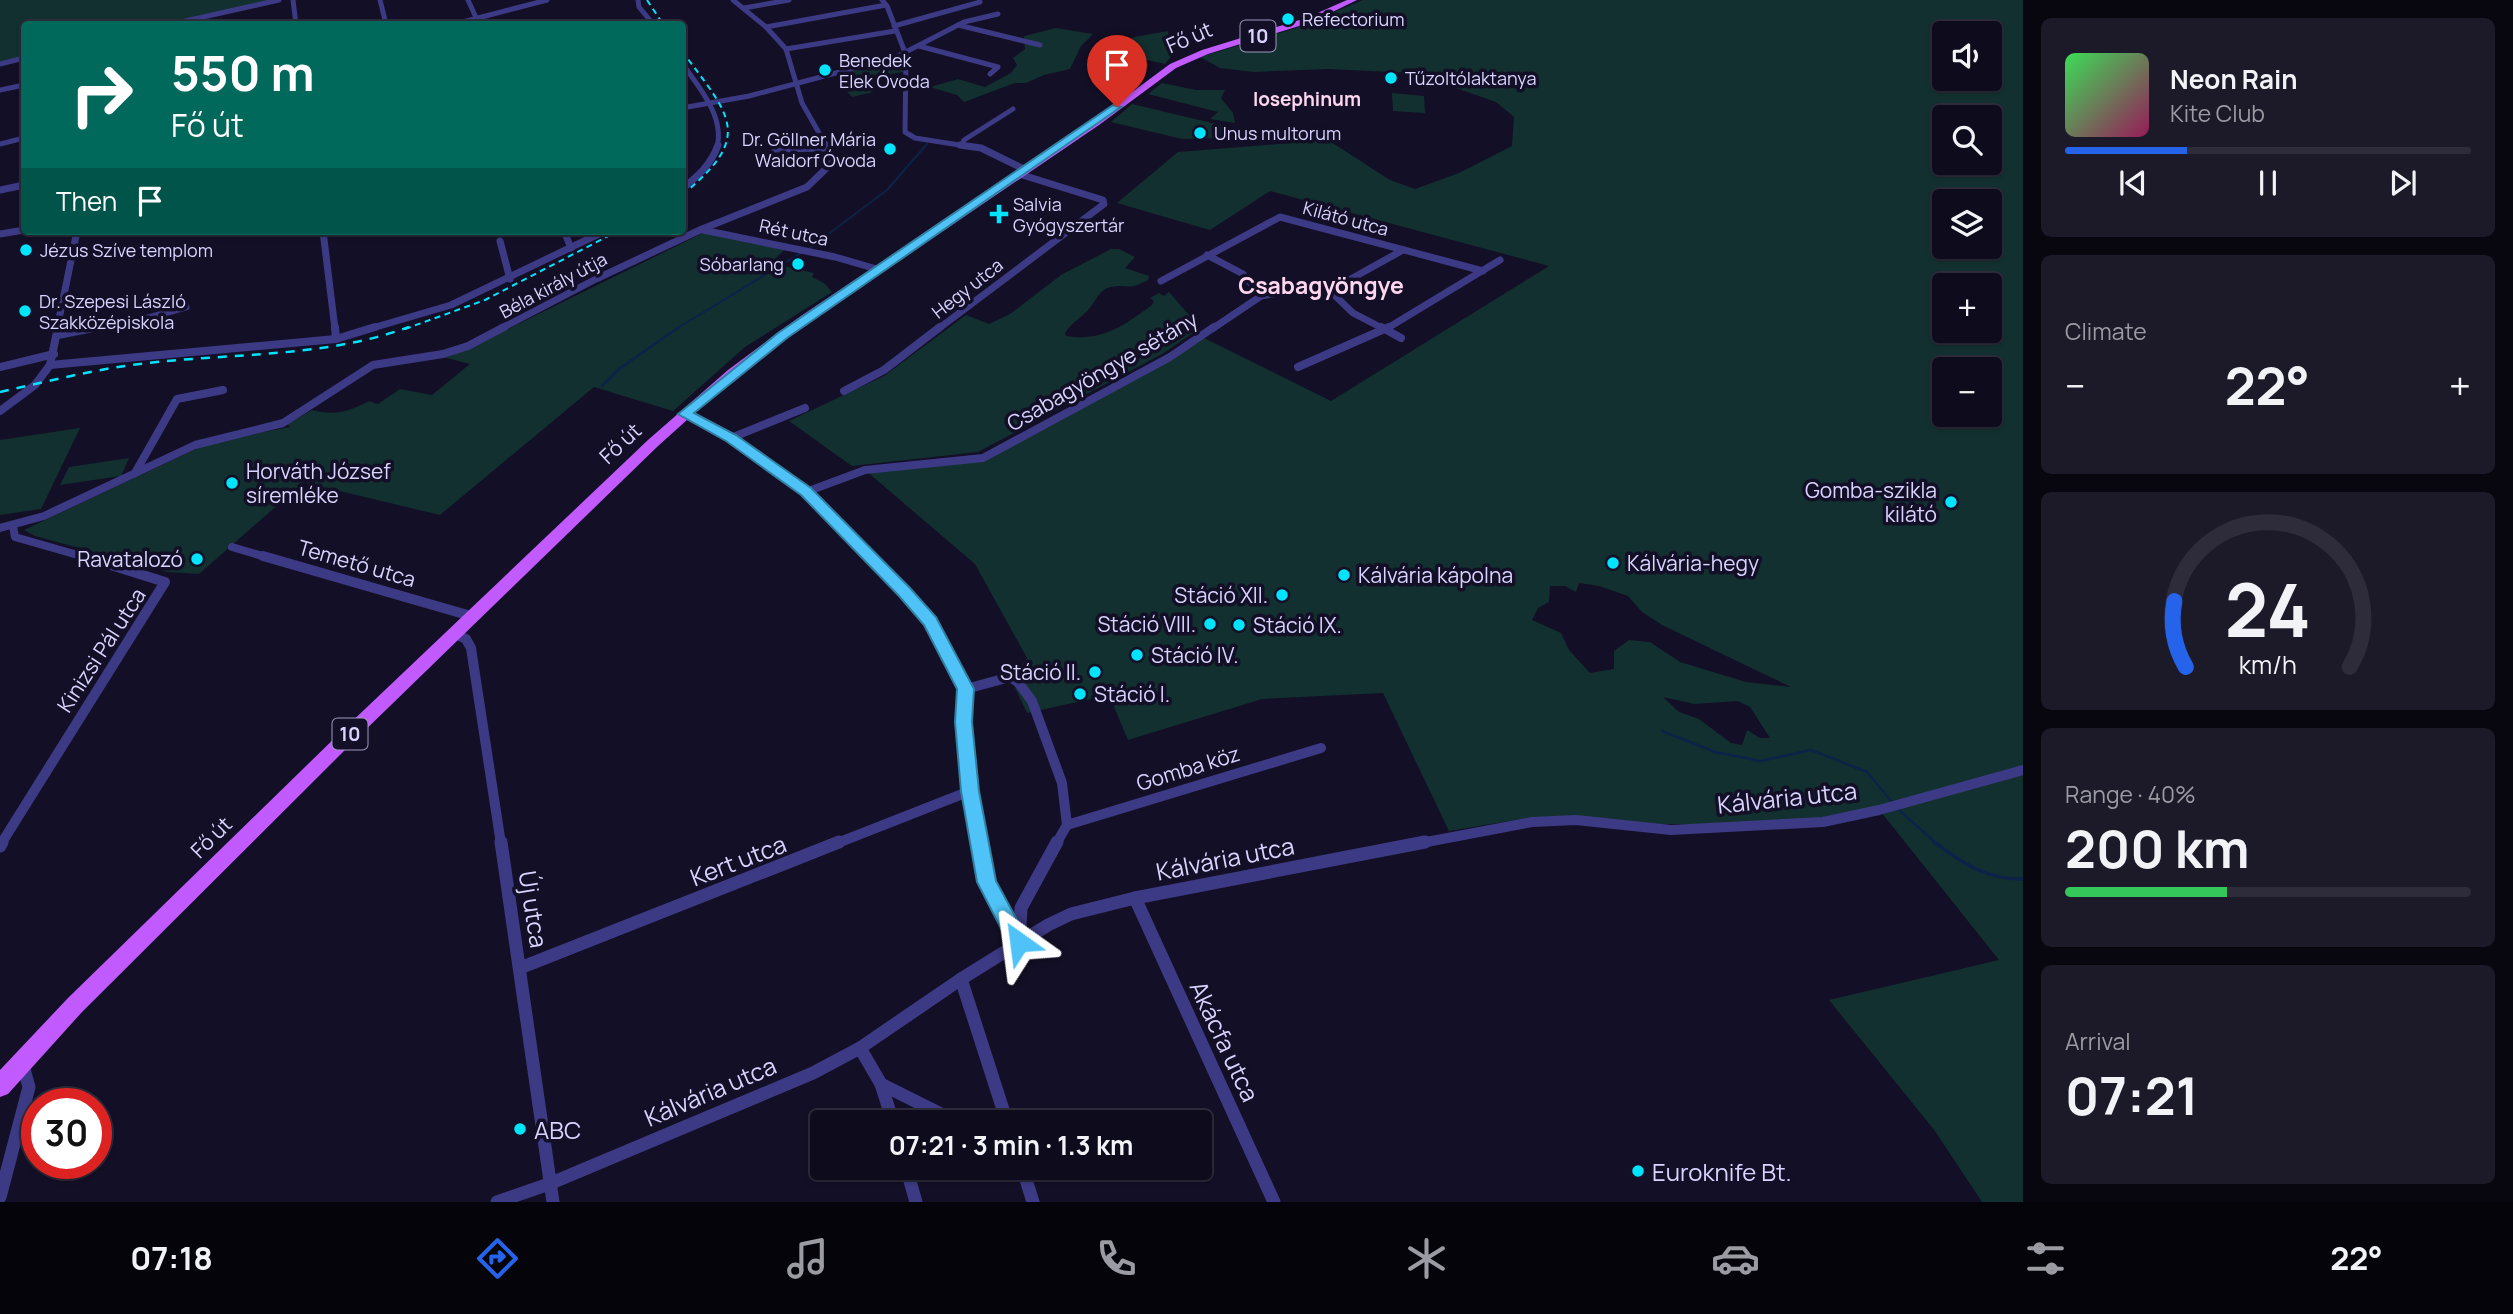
<!DOCTYPE html>
<html lang="en">
<head>
<meta charset="utf-8">
<style>
	body { margin:0; font-family:Manrope,sans-serif; background:#1c1929; color:#f1f3f6; height:100vh; display:flex; flex-direction:column; font-size:26px; white-space:nowrap }
	* { box-sizing:border-box; margin:0 }
	p { font-size:23px; color:#9b9ba3 }
	.icon { flex:none; width:38px; height:38px; fill:none; stroke:currentColor; stroke-width:2; stroke-linecap:round; stroke-linejoin:round }
	.map { position:relative; flex:1; overflow:hidden }
	.details { display:flex; flex-direction:column; gap:18px; padding:18px; background:#08060f; width:490px }
	.details>* { flex:none }
	.banner { position:absolute; left:21px; top:21px; width:665px; height:214px; border-radius:7px; box-shadow:0 2px 5px #0004,0 0 0 2px #2e2b3b; background:#00695c; color:#fff; overflow:hidden }
	.buttons { position:absolute; left:1932px; top:21px; display:grid; gap:14px }
	.buttons a { display:grid; place-items:center; width:70px; height:70px; border-radius:7px; background:#0e0b1c; box-shadow:0 2px 5px #0004,0 0 0 2px #2e2b3b; font-size:35px }
	.speed { position:absolute; left:21px; top:1088px; display:flex; gap:14px; font-size:35px; font-weight:700; text-align:center }
	.speed>* { display:grid; place-content:center; width:91px; height:91px; border-radius:50%; background:#0e0b1c; box-shadow:0 2px 5px #0004,0 0 0 2px #2e2b3b; line-height:1 }
	.speed .limit { border:10px solid #d22; background:#fff; color:#111 }
	.pin { position:absolute; display:grid; place-items:center; width:60px; height:60px; color:#fff; margin:-72px -30px; border-radius:50% 50% 50% 0; rotate:-45deg; box-shadow:0 0 7px #0007 }
	.pin .icon { rotate:45deg }
	.me { position:absolute; width:77px; margin:-38px; rotate:329deg; stroke-linejoin:round; filter:drop-shadow(0 0 5px #0008) }
	.turn { display:flex; align-items:center; gap:24px; height:147px; padding:0 35px; font-size:32px }
	.turn .icon { width:91px; height:91px; stroke-width:2.5 }
	.turn b { display:block; font-size:49px; line-height:60px }
	.then { display:flex; align-items:center; height:66px; padding:0 35px; background:#0003; gap:14px; font-size:26px }
	.big { font-size:52px; font-weight:700; line-height:1.1 }
	.details .card { flex:1; display:flex; flex-direction:column; justify-content:center; gap:10px; min-width:0; padding:0 24px; border-radius:10px; background:#1c1929 }
	.details .dial { align-items:center; gap:0 }
	.dial svg { height:182px; overflow:visible; fill:none; stroke:#2e2b3b; stroke-width:7; stroke-linecap:round; text-anchor:middle }
	.dial text { fill:#f1f3f6; stroke:none }
	.song { display:flex; align-items:center; gap:21px }
	.cover { width:84px; height:84px; border-radius:10px; background:linear-gradient(135deg,hsl(130 70% 55%),hsl(330 70% 35%)) }
	.played { height:7px; border-radius:4px; background:linear-gradient(90deg,#2563eb 30%,#2e2b3b 30%) }
	.keys { display:flex; justify-content:space-around; direction:ltr }
	.heat { display:flex; justify-content:space-between; align-items:center; font-size:38px; direction:ltr }
	.charge { height:10px; border-radius:5px; background:linear-gradient(90deg,#34c759 40%,#2e2b3b 0) }
	.trip { position:absolute; left:810px; top:1110px; width:402px; height:70px; border-radius:7px; background:#0e0b1c; box-shadow:0 2px 5px #0004,0 0 0 2px #2e2b3b; font-weight:700; line-height:70px; text-align:center }
	.menu { display:flex; height:112px; justify-content:space-around; align-items:center; background:#06040b; color:#9b9ba3 }
	.menu .icon { width:49px; height:49px }
	.menu .on { color:#2563eb }
	.menu b { font-size:32px; color:#f1f3f6 }
	main { display:flex; flex:1; min-height:0 }
	.map>svg:first-child { display:block }
	.green { fill:#12302f; fill-rule:evenodd }
	.lines { fill:none; stroke-linecap:round; stroke-linejoin:round }
	.stream-far2 { stroke:#0c2248; stroke-width:2 }
	.stream-far1 { stroke:#0c2248; stroke-width:2.5 }
	.stream { stroke:#0c2248; stroke-width:3.5 }
	.street-far4 { stroke:#3d3a85; stroke-width:5 }
	.street-far3 { stroke:#3d3a85; stroke-width:7 }
	.street-far2 { stroke:#3d3a85; stroke-width:8 }
	.street-far1 { stroke:#3d3a85; stroke-width:10 }
	.street { stroke:#3d3a85; stroke-width:13 }
	.primary { fill:#c25bff; fill-rule:evenodd }
	.rail-far1 { stroke:#00e5ff; stroke-width:2; stroke-dasharray:6 4.5; stroke-linecap:butt }
	.rail { stroke:#00e5ff; stroke-width:2.5; stroke-dasharray:9 8; stroke-linecap:butt }
	.route { fill:#4fc3f7; stroke:#337fa1; stroke-width:2 }
	.poi-dot { fill:#00e5ff; stroke:#130f26; stroke-width:2.5 }
	.labels { text-anchor:middle; dominant-baseline:central; stroke-width:7; stroke-linejoin:round; paint-order:stroke }
	.far-poi-label { font-size:18px; fill:#d9d4ff; stroke:#130f26; text-anchor:start }
	.far-street-label { font-size:18px; fill:#d9d4ff; stroke:#130f26 }
	.shield { fill:#130f26; stroke:#9e99be; stroke-width:2 }
	.shield-label { font-size:19px; font-weight:bold; fill:#d9d4ff }
	.far-neighbourhood-label { font-size:19px; font-weight:bold; fill:#ffd6f0; stroke:#130f26 }
	.street-label { font-size:21px; fill:#d9d4ff; stroke:#130f26 }
	.poi-label { font-size:21px; fill:#d9d4ff; stroke:#130f26; text-anchor:start }
	.far-district-label { font-size:23px; font-weight:bold; fill:#ffd6f0; stroke:#130f26 }
	.near-street-label { font-size:24px; fill:#d9d4ff; stroke:#130f26 }
	.near-poi-label { font-size:24px; fill:#d9d4ff; stroke:#130f26; text-anchor:start }
</style>
</head>
<body>
<main>
<div class="map">
<svg width="2023" height="1202" viewBox="0 0 2023 1202">
	<rect width="100%" height="100%" fill="#130f26"/>
	<g class="green">
		<polygon points="0,0 279,0 172,24 24,24 24,58 0,64"/>
		<path d="M1363,0H2023V1202H1982L1935,1131L1829,1000L1999,960L1877,807L1820,818L1723,824H1641L1527,818L1449,831L1383,693L1262,699L1128,740L1109,695L1027,713L1010,677L1017,673L1027,658L975,564L865,470L974,460L1200,336L1331,401L1549,266L1270,191L1210,230L1117,203L1178,152L1328,140L1390,180L1415,189L1459,173L1512,146L1514,117L1496,102L1413,73L1328,69L1254,72L1220,68L1200,57L1296,28ZM1944,33H1990V79H1944ZM1944,117H1990V163H1944ZM1944,201H1990V247H1944ZM1944,285H1990V331H1944ZM1944,369H1990V415H1944ZM1579,583L1599,586L1628,596L1642,612L1662,625L1791,687L1746,682L1680,662L1650,642L1629,640L1614,651V669L1590,673L1569,650L1561,633L1532,620L1538,608L1549,602L1550,586H1565L1576,592ZM1663,697L1694,704L1738,701L1750,707L1770,738H1760L1747,730L1742,745L1731,743L1699,719L1679,712Z"/>
		<polygon points="1056,28 1093,34 1081,46 1070,69 1044,75 1026,83 1015,83 964,102 957,95 930,87 958,79 985,87 1011,73 1017,65 1013,58 1025,49 1024,36"/>
		<polygon points="1168,31 1168,41 1174,53 1165,64 1147,60 1095,62 1134,37"/>
		<polygon points="890,61 903,64 903,72 860,79 870,85 873,92 852,97 843,87 850,82 836,74"/>
		<polygon points="1162,83 1196,90 1225,90 1221,98 1233,113 1235,123 1210,119 1218,112 1148,94"/>
		<polygon points="1392,93 1424,96 1425,113 1393,111"/>
		<polygon points="1132,104 1233,128 1234,135 1230,138 1182,139 1111,122"/>
		<path d="M703,233L784,250L771,263L814,273L812,277L824,283L832,292L745,347L673,411L594,387L440,515L306,483L321,467L199,574L167,572L35,536L24,530L211,442L290,427L287,424L312,410C334,416 348,412 369,401L378,404L400,389L432,395L470,364L443,357L498,334Z"/>
		<path d="M1111,249H1119L1135,257L1125,268L1149,276L1148,280C1126,292 1129,283 1111,287C1099,289 1096,302 1088,310C1079,320 1073,321 1065,333L1066,336C1102,342 1125,325 1152,305L1154,301L1150,298L1159,293L1164,296L1169,292L1196,323V331L1162,354L978,452L852,466L789,421L884,376L966,315L989,324L1010,314L1061,275Z"/>
		<polygon points="80,428 41,509 0,515 0,440"/>
		<polygon points="129,458 121,476 60,485 69,467"/>
	</g>
	<g class="lines">
		<g class="stream-far2">
			<polyline points="810,248 887,190 927,144"/>
			<polyline points="676,329 801,253"/>
		</g>
		<g class="stream-far1">
			<polyline points="602,386 619,369 679,327"/>
			<polyline points="1662,731 1715,752 1760,761 1811,750 1867,772 1892,802"/>
			<polyline points="1899,810 1937,844"/>
		</g>
		<path class="stream" d="M1934,842C1962,863 1987,880 2023,879"/>
		<g class="street-far4">
			<polyline points="293,0 296,24"/>
			<polyline points="380,0 386,24"/>
			<polyline points="468,0 478,22"/>
			<polyline points="638,0 639,7 653,24"/>
			<polyline points="733,0 766,27 786,49 802,103 827,147"/>
			<polyline points="882,0 887,6 906,55 905,132 915,138 972,147"/>
			<polyline points="744,8 789,0"/>
			<polyline points="172,24 279,0"/>
			<polyline points="455,24 547,0"/>
			<polyline points="958,25 1040,45"/>
			<polyline points="894,26 980,2"/>
			<polyline points="766,27 886,5"/>
			<polyline points="919,46 998,67 990,74"/>
			<polyline points="786,49 895,31"/>
			<path d="M682,63C698,86 725,116 717,147"/>
			<polyline points="0,64 24,58"/>
			<polyline points="0,90 24,85"/>
			<polyline points="682,108 749,96 896,57 964,22 998,14"/>
			<polyline points="0,144 24,138"/>
			<polyline points="962,145 964,140 1013,109"/>
		</g>
		<g class="street-far3">
			<polyline points="960,145 981,148 1026,170"/>
			<polyline points="775,149 827,148"/>
			<path d="M682,189C698,176 711,165 718,145"/>
			<polyline points="0,190 24,185"/>
			<polyline points="703,230 835,257 880,270"/>
			<polyline points="323,231 335,329"/>
			<polyline points="564,231 571,248"/>
			<polyline points="0,234 24,230"/>
			<polyline points="500,241 510,279"/>
			<polyline points="1207,255 1243,274 1261,296"/>
			<polyline points="1161,281 1280,217 1483,271"/>
			<polyline points="1325,286 1353,313 1384,329"/>
			<polyline points="57,329 77,231"/>
			<polyline points="89,329 148,318 186,307"/>
			<polyline points="369,329 451,305 605,231"/>
			<polyline points="500,329 596,279 702,229 807,187 835,160 826,145"/>
			<polyline points="938,329 1104,204 1103,200 1019,174"/>
			<polyline points="1212,329 1261,296 1349,280 1403,250"/>
			<polyline points="1386,329 1500,260"/>
		</g>
		<g class="street-far2">
			<polyline points="335,327 336,339"/>
			<polyline points="1381,327 1401,338"/>
			<polyline points="58,335 98,327"/>
			<polyline points="50,365 336,339 375,327"/>
			<polyline points="0,367 54,354"/>
			<polyline points="1298,367 1389,327"/>
			<polyline points="844,391 884,370 940,327"/>
			<polyline points="0,411 35,385 50,365 58,327"/>
			<polyline points="685,414 731,438 806,492 871,558"/>
			<polyline points="731,438 805,408"/>
			<polyline points="135,473 177,399 223,390"/>
			<polyline points="806,492 865,470 983,458 1170,357 1214,327"/>
			<polyline points="13,526 15,537 88,558"/>
			<polyline points="0,528 44,516 195,445 283,423 373,365 443,354 468,346 504,327"/>
			<polyline points="232,547 269,558"/>
		</g>
		<g class="street-far1">
			<polyline points="263,556 471,616"/>
			<polyline points="869,556 930,621 966,689 964,722 970,791 980,844"/>
			<polyline points="454,633 466,639 471,648 501,844"/>
			<polyline points="966,689 1010,677 1018,682 1032,701 1062,783 1067,825 1056,844"/>
			<polyline points="1067,825 1321,748"/>
			<polyline points="1,844 165,582 82,556"/>
			<polyline points="835,844 970,791"/>
			<polyline points="1416,844 1532,822 1576,820 1671,830 1823,822 1879,810 2023,770"/>
		</g>
		<g class="street">
			<polyline points="501,842 553,1202"/>
			<polyline points="980,842 987,882 1019,942"/>
			<polyline points="0,846 2,842"/>
			<polyline points="1135,898 1274,1202"/>
			<polyline points="1019,942 1021,908 1057,842"/>
			<polyline points="520,968 839,842"/>
			<polyline points="961,979 1007,1122"/>
			<polyline points="860,1048 881,1084 893,1122"/>
			<polyline points="881,1084 957,1122"/>
			<polyline points="906,1167 916,1202"/>
			<polyline points="1022,1167 1033,1202"/>
			<polyline points="0,1197 29,1087 22,1062"/>
			<polyline points="497,1202 549,1184 813,1073 860,1048 961,979 1048,925 1071,914 1135,898 1425,842"/>
		</g>
		<polygon class="primary" points="1347,0 1357,0 1312,22 1208,54 1176,68 1099,125 809,322 736,376 658,446 356,739 82,1012 8,1094 0,1097 0,1070 68,998 344,729 648,440 728,370 801,316 1093,121 1170,64 1202,50 1306,18"/>
		<g class="rail-far1">
			<polyline points="647,0 663,24"/>
			<path d="M682,51C730,116 755,136 682,195"/>
			<polyline points="405,329 485,300 618,231"/>
		</g>
		<path class="rail" d="M0,392C41,383 83,372 125,366C219,352 319,360 409,327"/>
	</g>
	<polygon class="route" points="1113,105 1121,107 787,338 694,413 736,435 811,488 910,588 936,617 974,689 972,722 979,791 996,881 1029,942 1026,948 1019,951 1011,948 977,882 961,791 955,722 957,689 924,625 899,596 801,495 726,441 678,414 778,333"/>
	<g class="poi-dot">
		<circle cx="1288" cy="19" r="7"/>
		<circle cx="825" cy="70" r="7"/>
		<circle cx="1391" cy="78" r="7"/>
		<circle cx="1200" cy="133" r="7"/>
		<circle cx="890" cy="149" r="7"/>
		<path d="M995.5 203.5h7v7h7v7h-7v7h-7v-7h-7v-7h7z"/>
		<circle cx="26" cy="250" r="7"/>
		<circle cx="798" cy="264" r="7"/>
		<circle cx="25" cy="311" r="7"/>
		<circle cx="232" cy="483" r="7"/>
		<circle cx="1951" cy="502" r="7"/>
		<circle cx="197" cy="559" r="7"/>
		<circle cx="1613" cy="563" r="7"/>
		<circle cx="1344" cy="575" r="7"/>
		<circle cx="1282" cy="595" r="7"/>
		<circle cx="1210" cy="624" r="7"/>
		<circle cx="1239" cy="625" r="7"/>
		<circle cx="1137" cy="655" r="7"/>
		<circle cx="1095" cy="672" r="7"/>
		<circle cx="1080" cy="694" r="7"/>
		<circle cx="520" cy="1129" r="7"/>
		<circle cx="1638" cy="1171" r="7"/>
	</g>
	<g class="labels">
		<g class="far-poi-label">
			<text x="1302" y="19">Refectorium</text>
			<text x="839" y="60">Benedek<tspan x="839" dy="21">Elek Óvoda</tspan></text>
			<text x="1405" y="78">Tűzoltólaktanya</text>
			<text x="1214" y="133">Unus multorum</text>
			<text x="876" y="139" text-anchor="end">Dr. Göllner Mária<tspan x="876" dy="21">Waldorf Óvoda</tspan></text>
			<text x="1013" y="204">Salvia<tspan x="1013" dy="21">Gyógyszertár</tspan></text>
			<text x="40" y="250">Jézus Szíve templom</text>
			<text x="784" y="264" text-anchor="end">Sóbarlang</text>
			<text x="39" y="301">Dr. Szepesi László<tspan x="39" dy="21">Szakközépiskola</tspan></text>
		</g>
		<g class="far-street-label">
			<text transform="translate(1346 218) rotate(15)">Kilátó utca</text>
			<text transform="translate(794 232) rotate(12)">Rét utca</text>
			<text transform="translate(553 285) rotate(-28)">Béla király útja</text>
			<text transform="translate(967 288) rotate(-38)">Hegy utca</text>
		</g>
		<g class="shield">
			<rect x="1240.5" y="20.5" width="35" height="31" rx="5"/>
			<rect x="332.5" y="718.5" width="35" height="31" rx="5"/>
		</g>
		<g class="shield-label">
			<text x="1258" y="36">10</text>
			<text x="350" y="734">10</text>
		</g>
		<g class="far-neighbourhood-label">
			<text x="1307" y="99">Iosephinum</text>
		</g>
		<g class="street-label">
			<text transform="translate(1189 37) rotate(-23)">Fő út</text>
			<text transform="translate(1102 371) rotate(-30)">Csabagyöngye sétány</text>
			<text transform="translate(620 443) rotate(-43)">Fő út</text>
			<text transform="translate(357 563) rotate(16)">Temető utca</text>
			<text transform="translate(101 650) rotate(-57)">Kinizsi Pál utca</text>
			<text transform="translate(1188 768) rotate(-17)">Gomba köz</text>
			<text transform="translate(211 837) rotate(-45)">Fő út</text>
		</g>
		<g class="poi-label">
			<text x="246" y="471">Horváth József<tspan x="246" dy="24">síremléke</tspan></text>
			<text x="1937" y="490" text-anchor="end">Gomba-szikla<tspan x="1937" dy="24">kilátó</tspan></text>
			<text x="183" y="559" text-anchor="end">Ravatalozó</text>
			<text x="1627" y="563">Kálvária-hegy</text>
			<text x="1358" y="575">Kálvária kápolna</text>
			<text x="1268" y="595" text-anchor="end">Stáció XII.</text>
			<text x="1196" y="624" text-anchor="end">Stáció VIII.</text>
			<text x="1253" y="625">Stáció IX.</text>
			<text x="1151" y="655">Stáció IV.</text>
			<text x="1081" y="672" text-anchor="end">Stáció II.</text>
			<text x="1094" y="694">Stáció I.</text>
		</g>
		<g class="far-district-label">
			<text x="1321" y="285">Csabagyöngye</text>
		</g>
		<g class="near-street-label">
			<text transform="translate(1787 797) rotate(-6)">Kálvária utca</text>
			<text transform="translate(1225 858) rotate(-11)">Kálvária utca</text>
			<text transform="translate(738 860) rotate(-21)">Kert utca</text>
			<text transform="translate(534 909) rotate(81)">Új utca</text>
			<text transform="translate(1225 1041) rotate(65)">Akácfa utca</text>
			<text transform="translate(710 1091) rotate(-23)">Kálvária utca</text>
		</g>
		<g class="near-poi-label">
			<text x="534" y="1129">ABC</text>
			<text x="1652" y="1171">Euroknife Bt.</text>
		</g>
	</g>
</svg>
<div class="buttons">
<a><svg class="icon" aria-label="sound" viewBox="0 0 24 24"><path d="M4 9h4l5-4v14l-5-4H4zM17 9q2 3 0 6"/></svg></a>
<a><svg class="icon" aria-label="search" viewBox="0 0 24 24"><circle cx="10" cy="10" r="6"/><path d="M15 15l6 6"/></svg></a>
<a><svg class="icon" aria-label="layers" viewBox="0 0 24 24"><path d="M12 4l9 5-9 5-9-5zM3 14l9 5 9-5"/></svg></a>
<a>+</a>
<a>−</a>
</div>
<div class="speed"><div class="limit">30</div></div>
<div class="pin" style="left:1117px;top:107px;background:#d93025"><svg class="icon" aria-label="arrive" viewBox="0 0 24 24"><path d="M6 21V4h12l-3 4 3 4H6"/></svg></div>
<svg class="me" style="left:1019px;top:942px" viewBox="-20 -20 40 40"><path d="M0-17L14 15 0 8-14 15z" fill="#4fc3f7" stroke="#fff" stroke-width="4"/></svg>
<div class="trip">07:21 · 3 min · 1.3 km</div>
<div class="banner">
<div class="turn"><svg class="icon" aria-label="right" viewBox="0 0 24 24"><path d="M7 20v-9h11M14 6l5 5-5 5"/></svg><div><b>550 m</b>Fő út</div></div>
<div class="then">Then<svg class="icon" aria-label="arrive" viewBox="0 0 24 24"><path d="M6 21V4h12l-3 4 3 4H6"/></svg></div>
</div>
</div>
<section class="details">
<div class="card">
<div class="song"><i class="cover"></i><div><b>Neon Rain</b><p>Kite Club</p></div></div>
<div class="played"></div>
<div class="keys"><svg class="icon" aria-label="previous" viewBox="0 0 24 24"><path d="M18 5L8 12l10 7zM5 5v14"/></svg><svg class="icon" aria-label="pause" viewBox="0 0 24 24"><path d="M8 5v14M16 5v14"/></svg><svg class="icon" aria-label="next" viewBox="0 0 24 24"><path d="M6 5l10 7-10 7zM19 5v14"/></svg></div>
</div>
<div class="card"><p>Climate</p>
<div class="heat"><a>−</a><b class="big">22°</b><a>+</a></div>
</div>
<div class="card dial"><svg viewBox="0 0 100 80">
<path d="M14 69A42 42 0 1 1 86 69"/>
<path d="M14 69A42 42 0 0 1 9 40" stroke="#2563eb"/>
<text x="50" y="56" font-size="32" font-weight="700">24</text>
<text x="50" y="72" font-size="11">km/h</text>
</svg></div>
<div class="card"><p>Range · 40%</p><b class="big">200 km</b><div class="charge"></div></div>
<div class="card"><p>Arrival</p><b class="big">07:21</b></div>
</section>
</main>
<nav class="menu">
<b>07:18</b>
<svg class="icon on" aria-label="directions" viewBox="0 0 24 24"><path d="M12 3l9 9-9 9-9-9zM9 14v-3h6M13 9l2 2-2 2"/></svg>
<svg class="icon" aria-label="music" viewBox="0 0 24 24"><path d="M9 18V5l10-2v13"/><circle cx="6" cy="18" r="3"/><circle cx="16" cy="16" r="3"/></svg>
<svg class="icon" aria-label="phone" viewBox="0 0 24 24"><path d="M5 4h4l2 5-3 2q2 4 5 5l2-3 5 2v4C11 20 4 13 5 4z"/></svg>
<svg class="icon" aria-label="climate" viewBox="0 0 24 24"><path d="M12 3v18M4 7l16 10M4 17L20 7"/></svg>
<svg class="icon" aria-label="car" viewBox="0 0 24 24"><path d="M5 17H2v-5l4-1 3-4h7l3 4 3 1v5h-3M9 17h6M6 11h13"/><circle cx="7" cy="17" r="2"/><circle cx="17" cy="17" r="2"/></svg>
<svg class="icon" aria-label="filters" viewBox="0 0 24 24"><path d="M4 7h16M4 17h16"/><circle cx="9" cy="7" r="2"/><circle cx="15" cy="17" r="2"/></svg>
<b>22°</b>
</nav>
</body>
</html>
